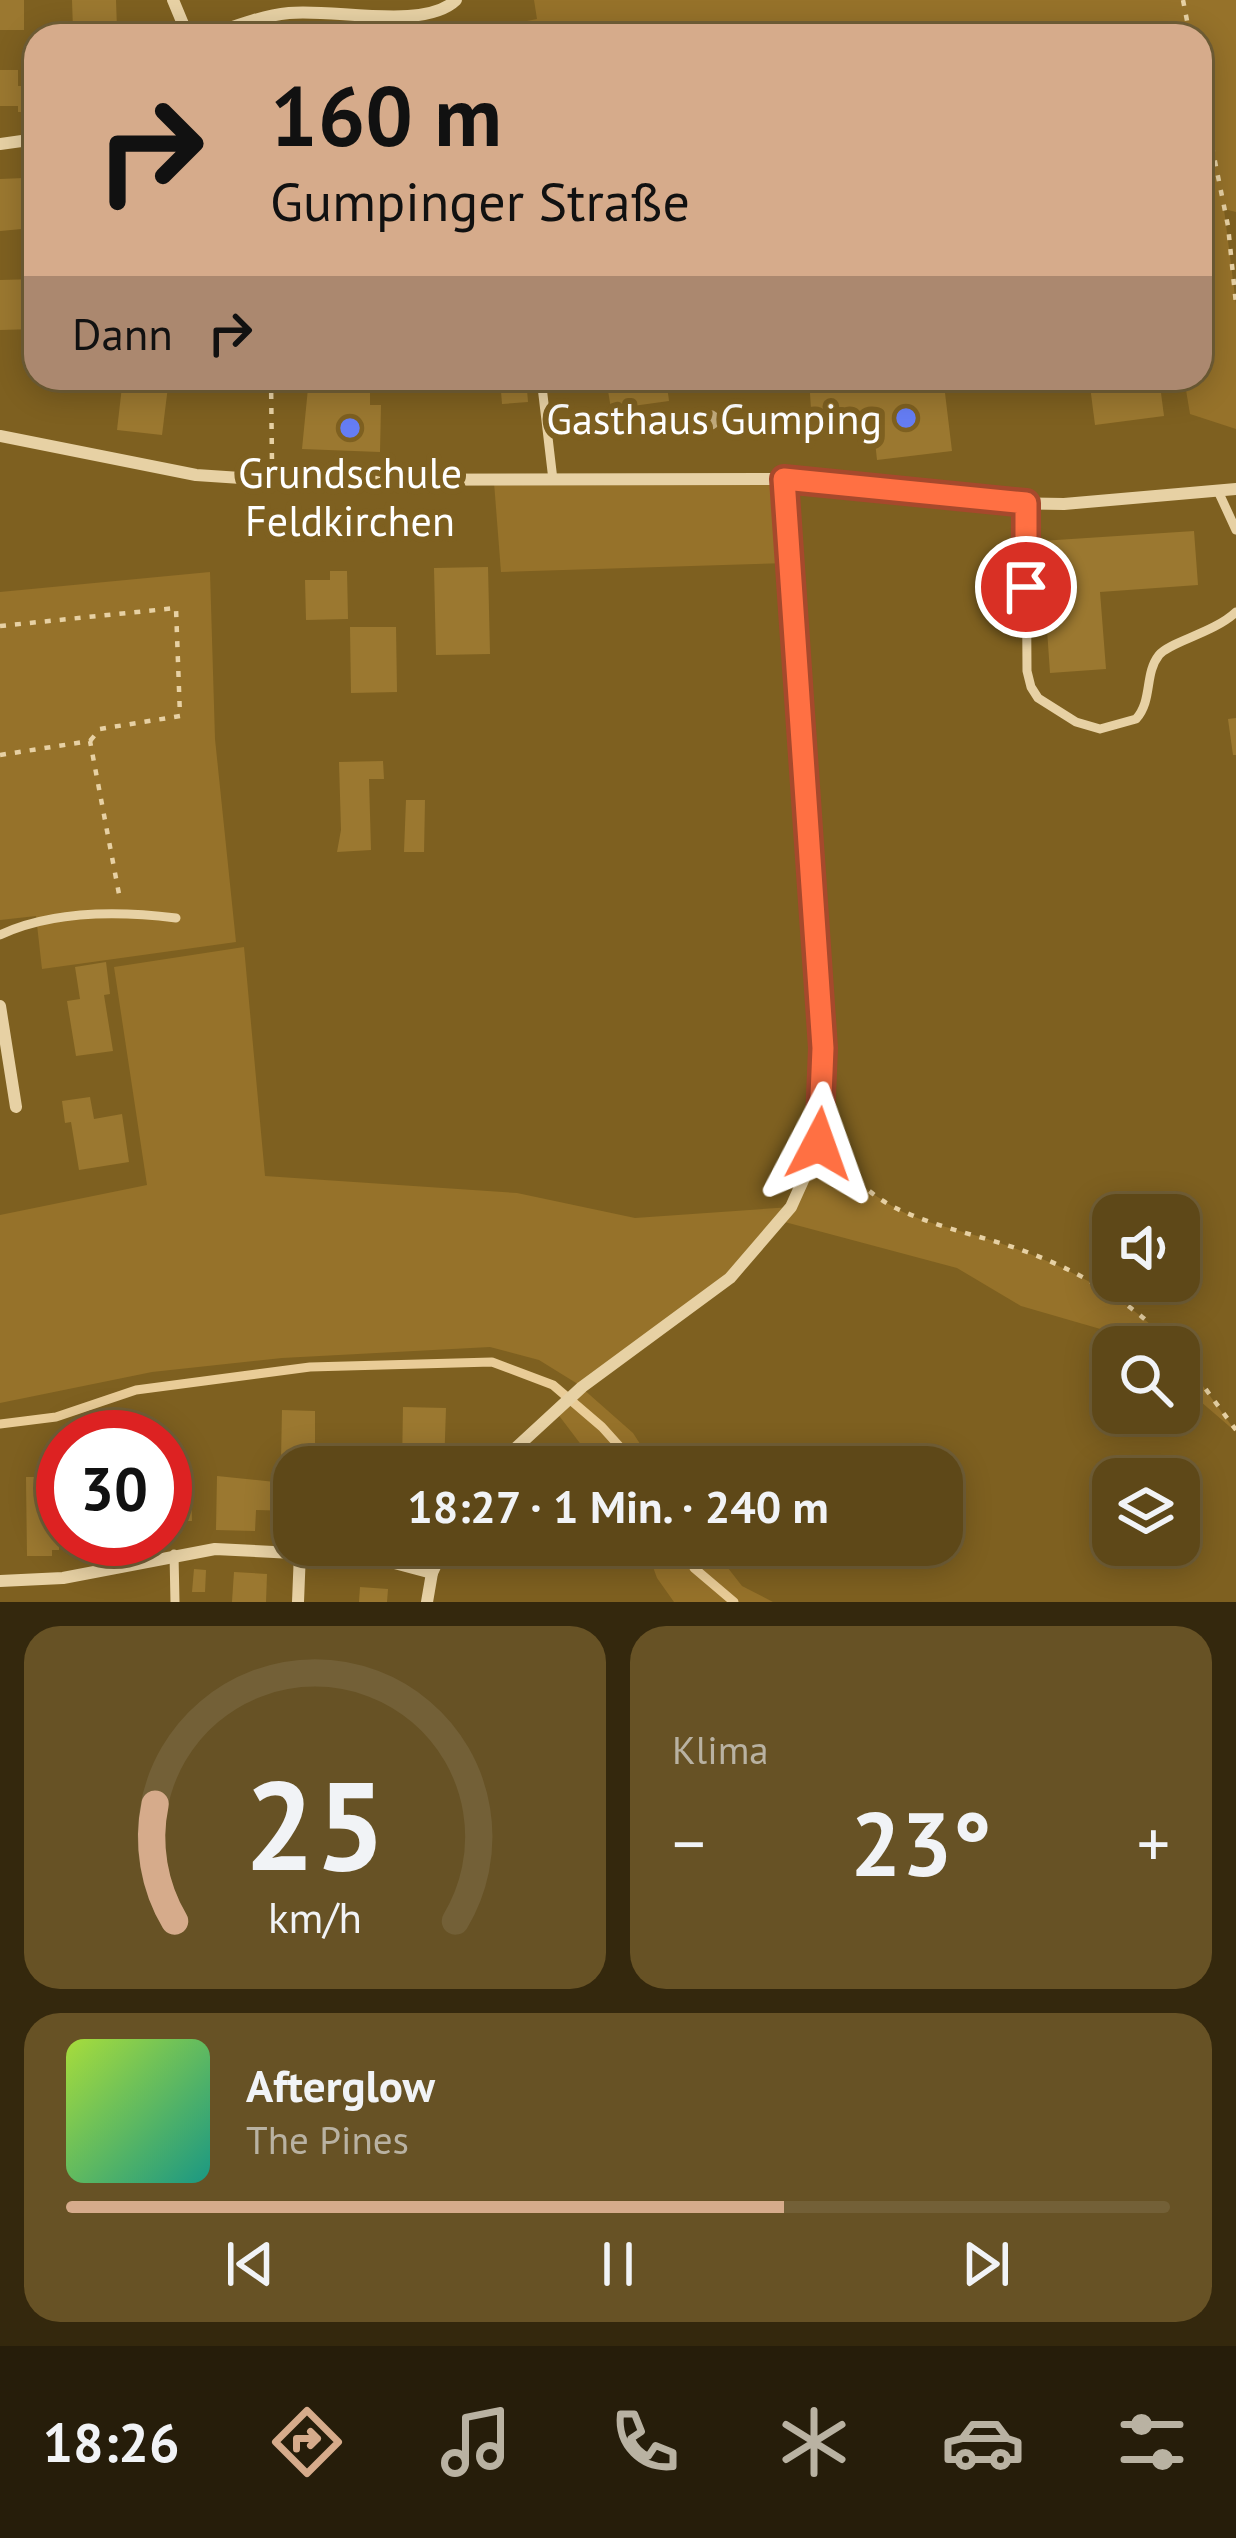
<!DOCTYPE html>
<html lang="de">
<head>
<meta charset="utf-8">
<style>
	body { margin:0; font-family:"PT Sans",sans-serif; background:#675225; color:#f1f3f6; height:100vh; display:flex; flex-direction:column; font-size:45px; white-space:nowrap }
	* { box-sizing:border-box; margin:0 }
	p { font-size:39px; color:#b9b2a2 }
	.icon { flex:none; width:66px; height:66px; fill:none; stroke:currentColor; stroke-width:2; stroke-linecap:round; stroke-linejoin:round }
	.map { position:relative; height:1602px; overflow:hidden }
	.drawer { display:flex; flex-direction:column; gap:24px; padding:24px; background:#34280d; flex:1 }
	.drawer>* { flex:none }
	.hud { position:absolute; left:24px; top:24px; width:1188px; height:366px; border-radius:36px; box-shadow:0 6px 30px #0003,0 0 0 3px #736037; background:#d6ab8b; color:#111; overflow:hidden }
	.tools { position:absolute; left:1092px; top:1194px; display:grid; gap:24px }
	.tools a { display:grid; place-items:center; width:108px; height:108px; border-radius:24px; background:#5e4818; box-shadow:0 6px 30px #0003,0 0 0 3px #736037; font-size:60px }
	.speed { position:absolute; left:36px; top:1410px; display:flex; gap:24px; font-size:60px; font-weight:700; text-align:center }
	.speed>* { display:grid; place-content:center; width:156px; height:156px; border-radius:50%; background:#5e4818; box-shadow:0 6px 30px #0003,0 0 0 3px #736037; line-height:1 }
	.speed .limit { border:18px solid #d22; background:#fff; color:#111 }
	.pin { position:absolute; display:grid; place-items:center; width:102px; height:102px; color:#fff; margin:-51px; border:6px solid #fff; border-radius:50%; box-shadow:0 3px 12px #0007 }
	.me { position:absolute; width:132px; margin:-66px; rotate:4deg; stroke-linejoin:round; filter:drop-shadow(0 0 9px #0008) }
	.turn { display:flex; align-items:center; gap:42px; height:252px; padding:0 48px; font-size:54px }
	.turn .icon { width:156px; height:156px; stroke-width:2.5 }
	.turn b { display:block; font-size:84px; line-height:102px }
	.then { display:flex; align-items:center; height:114px; padding:0 48px; background:#0003; gap:24px; font-size:45px }
	.big { font-size:90px; font-weight:700; line-height:1.1 }
	.drawer .tile { flex:1; display:flex; flex-direction:column; justify-content:center; gap:18px; min-width:0; padding:0 42px; border-radius:36px; background:#675225 }
	.drawer .dial { align-items:center; gap:0 }
	.dial svg { height:312px; overflow:visible; fill:none; stroke:#736037; stroke-width:7; stroke-linecap:round; text-anchor:middle }
	.dial text { fill:#f1f3f6; stroke:none }
	.song { display:flex; align-items:center; gap:36px }
	.cover { width:144px; height:144px; border-radius:18px; background:linear-gradient(135deg,hsl(80 70% 55%),hsl(170 70% 35%)) }
	.played { height:12px; border-radius:6px; background:linear-gradient(90deg,#d6ab8b 65%,#736037 65%) }
	.keys { display:flex; justify-content:space-around; direction:ltr }
	.heat { display:flex; justify-content:space-between; align-items:center; font-size:66px; direction:ltr }
	.drawer .tiles { flex:1; display:grid; gap:24px; grid-template-columns:1fr 1fr }
	.tile:last-child { grid-column:span 2 }
	.trip { position:absolute; left:273px; top:1446px; width:690px; height:120px; border-radius:36px; background:#5e4818; box-shadow:0 6px 30px #0003,0 0 0 3px #736037; font-weight:700; line-height:120px; text-align:center }
	.tabs { display:flex; height:192px; justify-content:space-around; align-items:center; background:#261d0a; color:#b9b2a2 }
	.tabs .icon { width:84px; height:84px }
	.tabs .active { color:#d6ab8b }
	.tabs b { font-size:54px; color:#f1f3f6 }
	.map>svg:first-child { display:block }
	.green { fill:#96722a }
	.lines { fill:none; stroke-linecap:round; stroke-linejoin:round }
	.stream { stroke:#e9cc97; stroke-width:9 }
	.building { fill:#9b7830 }
	.path { stroke:#e7d1a4; stroke-width:4.5; stroke-dasharray:6 9; stroke-linecap:butt }
	.lane { stroke:#e7d1a4; stroke-width:9 }
	.street { stroke:#e7d1a4; stroke-width:12 }
	.tree { fill:#c0aa7c }
	.route-casing { stroke:#a6492c; stroke-width:30 }
	.route { stroke:#ff7043; stroke-width:21 }
	.poi-dot { fill:#657df4; stroke:#7e6020; stroke-width:4.5 }
	.labels { text-anchor:middle; dominant-baseline:central; stroke-width:12; stroke-linejoin:round; paint-order:stroke }
	.poi-label { font-size:42px; fill:#fff; stroke:#7e6020; text-anchor:end }
</style>
</head>
<body>
<div class="map">
<svg width="1236" height="1602" viewBox="0 0 1236 1602">
	<rect width="100%" height="100%" fill="#7e6020"/>
	<g class="green">
		<polygon points="534,0 1236,0 1236,212 1224,209 1236,304 1236,429 1190,414 1184,378 1200,378 1200,36 453,36 537,19"/>
		<polygon points="784,479 790,563 501,572 494,482"/>
		<polygon points="210,572 215,739 236,942 42,969 36,916 0,920 0,592"/>
		<path d="M244,947L265,1176L517,1193L635,1218L791,1207L819,1145C843,1168 867,1193 897,1209C924,1223 956,1229 984,1238C1057,1261 1121,1291 1174,1347H1140L1128,1337L1021,1306L957,1268L781,1221L730,1278L582,1388L633,1433L655,1467H598L554,1409L581,1386L539,1360L490,1347L282,1358L152,1372L0,1403V1215L147,1185L114,967Z"/>
		<polygon points="1179,1353 1236,1432 1179,1383"/>
		<polygon points="645,1545 710,1545 742,1586 773,1602 674,1602 657,1578"/>
	</g>
	<g class="lines">
		<g class="stream">
			<polyline points="0,1424 56,1417 136,1390 310,1367 492,1362 553,1385 602,1427 638,1467"/>
			<polyline points="682,1545 694,1568 734,1602"/>
		</g>
	</g>
	<g class="building">
		<rect x="0" y="0" width="24" height="30"/>
		<polygon points="72,0 116,0 117,29 137,29 137,36 91,36 90,30 73,30"/>
		<polygon points="0,70 18,70 18,86 36,86 36,112 18,112 18,106 0,106"/>
		<polygon points="36,168 36,194 30,195 33,228 0,231 0,179 24,178 23,169"/>
		<polygon points="36,279 36,329 0,330 0,280"/>
		<polygon points="123,378 169,378 162,435 117,430"/>
		<polygon points="309,378 370,378 370,405 381,405 380,452 302,449"/>
		<polygon points="500,378 526,378 528,402 502,404"/>
		<polygon points="606,378 666,378 669,401 611,409"/>
		<polygon points="809,378 829,378 830,385 868,382 868,378 1012,378 1013,384 945,393 952,451 877,460 872,413 832,416 832,425 804,427 803,410 811,409"/>
		<polygon points="1089,378 1159,378 1164,416 1095,425"/>
		<polygon points="1194,531 1198,585 1100,592 1106,669 1050,673 1041,541"/>
		<polygon points="488,567 490,654 436,655 434,568"/>
		<polygon points="330,571 347,571 348,619 306,620 305,580 330,580"/>
		<polygon points="350,627 396,627 397,692 351,693"/>
		<polygon points="1236,718 1236,755 1233,755 1228,719"/>
		<polygon points="383,761 384,779 369,779 371,850 337,852 341,830 339,762"/>
		<polygon points="406,800 425,800 424,852 404,852"/>
		<polygon points="106,962 110,994 104,995 113,1051 76,1056 67,1001 80,999 75,967"/>
		<polygon points="90,1097 94,1119 122,1114 129,1162 79,1170 71,1122 65,1123 62,1101"/>
		<polygon points="403,1407 446,1408 444,1467 402,1467"/>
		<polygon points="282,1410 315,1411 315,1461 281,1460"/>
		<polygon points="217,1476 294,1484 294,1511 256,1510 255,1531 216,1530"/>
		<polygon points="26,1477 59,1477 59,1550 52,1550 52,1556 27,1556"/>
		<polygon points="165,1490 191,1490 192,1521 165,1521"/>
		<polygon points="194,1569 206,1570 205,1592 192,1592"/>
		<polygon points="234,1572 267,1574 266,1602 232,1602"/>
		<polygon points="360,1587 388,1589 387,1602 359,1602"/>
	</g>
	<g class="lines">
		<g class="path">
			<polyline points="1183,0 1190,36"/>
			<polyline points="1200,87 1228,226 1236,304"/>
			<polyline points="271,378 272,463"/>
			<polyline points="0,626 176,608 180,716 100,729 90,741"/>
			<polyline points="0,755 90,741 119,894"/>
			<path d="M836,1161C856,1180 876,1200 902,1211C942,1229 986,1237 1027,1252C1083,1273 1133,1303 1174,1347"/>
			<polyline points="1179,1353 1236,1430"/>
		</g>
		<g class="lane">
			<polyline points="541,378 553,480"/>
			<polyline points="1218,491 1236,530"/>
			<path d="M1026,503L1027,671L1031,687L1038,698L1076,722L1100,729L1136,719C1153,700 1144,674 1159,655C1169,642 1214,633 1236,612"/>
			<path d="M0,935C53,910 119,911 176,918"/>
			<polyline points="174,1554 175,1602"/>
		</g>
		<g class="street">
			<polyline points="173,0 188,36"/>
			<path d="M207,36C233,27 260,16 289,13C333,8 424,31 456,0"/>
			<polyline points="0,144 36,139"/>
			<polyline points="0,436 196,475 273,480 784,479 1009,503 1064,504 1236,489"/>
			<polyline points="0,1006 16,1107"/>
			<polyline points="495,1467 582,1387 730,1278 791,1207 819,1145 823,1048 784,479"/>
			<polyline points="0,1581 63,1578 215,1549 372,1557 432,1573"/>
			<polyline points="298,1602 300,1552"/>
			<polyline points="427,1602 432,1573 445,1545"/>
		</g>
	</g>
	<circle class="tree" cx="710" cy="420" r="10"/>
	<g class="lines">
		<g class="route-casing">
			<polyline id="route" points="819,1144 823,1048 784,479 1026,503 1026,587"/>
		</g>
		<use href="#route" class="route"/>
	</g>
	<g class="poi-dot">
		<circle cx="906" cy="418" r="12"/>
		<circle cx="350" cy="428" r="12"/>
	</g>
	<g class="labels">
		<g class="poi-label">
			<text x="882" y="418">Gasthaus Gumping</text>
			<text x="350" y="472" text-anchor="middle">Grundschule<tspan x="350" dy="48">Feldkirchen</tspan></text>
		</g>
	</g>
</svg>
<div class="tools">
<a><svg class="icon" aria-label="sound" viewBox="0 0 24 24"><path d="M4 9h4l5-4v14l-5-4H4zM17 9q2 3 0 6"/></svg></a>
<a><svg class="icon" aria-label="search" viewBox="0 0 24 24"><circle cx="10" cy="10" r="6"/><path d="M15 15l6 6"/></svg></a>
<a><svg class="icon" aria-label="layers" viewBox="0 0 24 24"><path d="M12 4l9 5-9 5-9-5zM3 14l9 5 9-5"/></svg></a>
</div>
<div class="speed"><div class="limit">30</div></div>
<div class="pin" style="left:1026px;top:587px;background:#d93025"><svg class="icon" aria-label="arrive" viewBox="0 0 24 24"><path d="M6 21V4h12l-3 4 3 4H6"/></svg></div>
<svg class="me" style="left:819px;top:1144px" viewBox="-20 -20 40 40"><path d="M0-17L14 15 0 8-14 15z" fill="#ff7043" stroke="#fff" stroke-width="4"/></svg>
<div class="trip">18:27 · 1 Min. · 240 m</div>
<div class="hud">
<div class="turn"><svg class="icon" aria-label="right" viewBox="0 0 24 24"><path d="M7 20v-9h11M14 6l5 5-5 5"/></svg><div><b>160 m</b>Gumpinger Straße</div></div>
<div class="then">Dann<svg class="icon" aria-label="right" viewBox="0 0 24 24"><path d="M7 20v-9h11M14 6l5 5-5 5"/></svg></div>
</div>
</div>
<section class="drawer">
<div class="tiles">
<div class="tile dial"><svg viewBox="0 0 100 80">
<path d="M14 69A42 42 0 1 1 86 69"/>
<path d="M14 69A42 42 0 0 1 9 39" stroke="#d6ab8b"/>
<text x="50" y="56" font-size="32" font-weight="700">25</text>
<text x="50" y="72" font-size="11">km/h</text>
</svg></div>
<div class="tile"><p>Klima</p>
<div class="heat"><a>−</a><b class="big">23°</b><a>+</a></div>
</div>
<div class="tile">
<div class="song"><i class="cover"></i><div><b>Afterglow</b><p>The Pines</p></div></div>
<div class="played"></div>
<div class="keys"><svg class="icon" aria-label="previous" viewBox="0 0 24 24"><path d="M18 5L8 12l10 7zM5 5v14"/></svg><svg class="icon" aria-label="pause" viewBox="0 0 24 24"><path d="M8 5v14M16 5v14"/></svg><svg class="icon" aria-label="next" viewBox="0 0 24 24"><path d="M6 5l10 7-10 7zM19 5v14"/></svg></div>
</div>
</div>
</section>
<nav class="tabs">
<b>18:26</b>
<svg class="icon active" aria-label="directions" viewBox="0 0 24 24"><path d="M12 3l9 9-9 9-9-9zM9 14v-3h6M13 9l2 2-2 2"/></svg>
<svg class="icon" aria-label="music" viewBox="0 0 24 24"><path d="M9 18V5l10-2v13"/><circle cx="6" cy="18" r="3"/><circle cx="16" cy="16" r="3"/></svg>
<svg class="icon" aria-label="phone" viewBox="0 0 24 24"><path d="M5 4h4l2 5-3 2q2 4 5 5l2-3 5 2v4C11 20 4 13 5 4z"/></svg>
<svg class="icon" aria-label="climate" viewBox="0 0 24 24"><path d="M12 3v18M4 7l16 10M4 17L20 7"/></svg>
<svg class="icon" aria-label="car" viewBox="0 0 24 24"><path d="M5 17H2v-5l4-1 3-4h7l3 4 3 1v5h-3M9 17h6M6 11h13"/><circle cx="7" cy="17" r="2"/><circle cx="17" cy="17" r="2"/></svg>
<svg class="icon" aria-label="filters" viewBox="0 0 24 24"><path d="M4 7h16M4 17h16"/><circle cx="9" cy="7" r="2"/><circle cx="15" cy="17" r="2"/></svg>
</nav>
</body>
</html>
